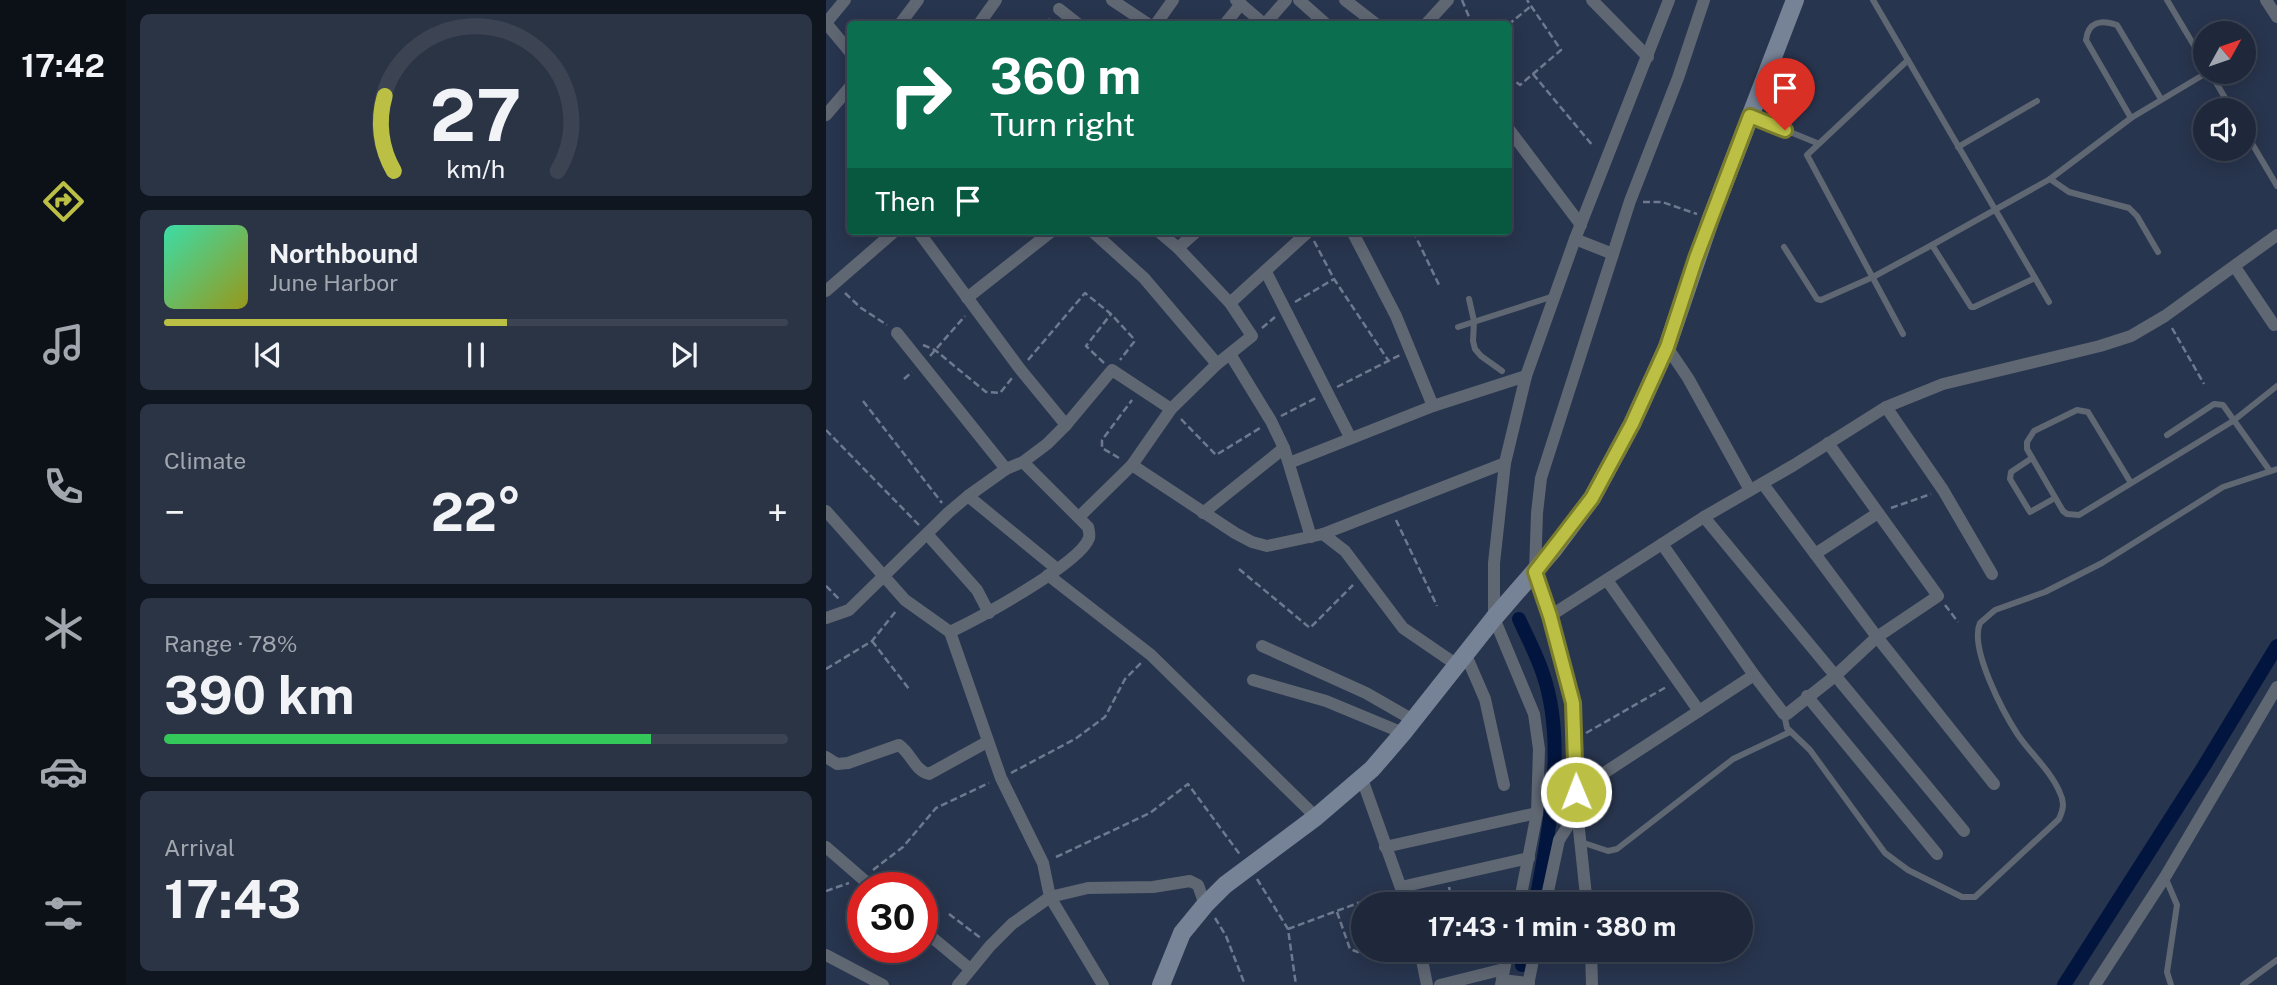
<!DOCTYPE html>
<html lang="en">
<head>
<meta charset="utf-8">
<style>
	body { margin:0; font-family:"Public Sans",sans-serif; background:#2b3445; color:#f1f3f6; height:100vh; display:flex; flex-direction:column; font-size:26px; white-space:nowrap }
	* { box-sizing:border-box; margin:0 }
	p { font-size:23px; color:#a1a6af }
	.icon { flex:none; width:38px; height:38px; fill:none; stroke:currentColor; stroke-width:2; stroke-linecap:round; stroke-linejoin:round }
	.map { position:relative; flex:1; overflow:hidden }
	.details { display:flex; flex-direction:column; gap:14px; padding:14px; background:#101620; width:700px }
	.details>* { flex:none }
	.hud { position:absolute; left:21px; top:21px; width:665px; height:214px; border-radius:7px; box-shadow:0 4px 18px #0003,0 0 0 2px #3c4454; background:#0b6e4f; color:#fff; overflow:hidden }
	.needle { width:46px; rotate:50deg }
	.buttons { position:absolute; left:1367px; top:21px; display:grid; gap:14px }
	.buttons a { display:grid; place-items:center; width:63px; height:63px; border-radius:50%; background:#1e283a; box-shadow:0 4px 18px #0003,0 0 0 2px #3c4454; font-size:35px }
	.speed { position:absolute; left:21px; top:872px; display:flex; gap:14px; font-size:35px; font-weight:700; text-align:center }
	.speed>* { display:grid; place-content:center; width:91px; height:91px; border-radius:50%; background:#1e283a; box-shadow:0 4px 18px #0003,0 0 0 2px #3c4454; line-height:1 }
	.speed .limit { border:10px solid #d22; background:#fff; color:#111 }
	.pin { position:absolute; display:grid; place-items:center; width:60px; height:60px; color:#fff; margin:-72px -30px; border-radius:50% 50% 50% 0; rotate:-45deg; box-shadow:0 0 7px #0007 }
	.pin .icon { rotate:45deg }
	.me { position:absolute; width:77px; margin:-38px; rotate:359deg; stroke-linejoin:round; filter:drop-shadow(0 0 5px #0008) }
	.turn { display:flex; align-items:center; gap:24px; height:147px; padding:0 28px; font-size:32px }
	.turn .icon { width:91px; height:91px; stroke-width:2.5 }
	.turn b { display:block; font-size:49px; line-height:60px }
	.then { display:flex; align-items:center; height:66px; padding:0 28px; background:#0003; gap:14px; font-size:26px }
	.big { font-size:52px; font-weight:700; line-height:1.1 }
	.details .card { flex:1; display:flex; flex-direction:column; justify-content:center; gap:10px; min-width:0; padding:0 24px; border-radius:10px; background:#2b3445 }
	.details .dial { align-items:center; gap:0 }
	.dial svg { height:182px; overflow:visible; fill:none; stroke:#3c4454; stroke-width:7; stroke-linecap:round; text-anchor:middle }
	.dial text { fill:#f1f3f6; stroke:none }
	.song { display:flex; align-items:center; gap:21px }
	.cover { width:84px; height:84px; border-radius:10px; background:linear-gradient(135deg,hsl(160 70% 55%),hsl(60 70% 35%)) }
	.played { height:7px; border-radius:4px; background:linear-gradient(90deg,#bbc044 55%,#3c4454 55%) }
	.keys { display:flex; justify-content:space-around; direction:ltr }
	.heat { display:flex; justify-content:space-between; align-items:center; font-size:38px; direction:ltr }
	.charge { height:10px; border-radius:5px; background:linear-gradient(90deg,#34c759 78%,#3c4454 0) }
	.trip { position:absolute; left:525px; top:892px; width:402px; height:70px; border-radius:35px; background:#1e283a; box-shadow:0 4px 18px #0003,0 0 0 2px #3c4454; font-weight:700; line-height:70px; text-align:center }
	main { display:flex; flex:1; min-height:0 }
	.tabs { display:flex; flex-direction:column; width:126px; justify-content:space-around; align-items:center; background:#0c1017; color:#a1a6af }
	.tabs .icon { width:49px; height:49px }
	.tabs .on { color:#bbc044 }
	.tabs b { font-size:32px; color:#f1f3f6 }
	.map>svg:first-child { display:block }
	.lines { fill:none; stroke-linecap:round; stroke-linejoin:round }
	.canal { stroke:#02153e; stroke-width:14 }
	.path { stroke:#6e798f; stroke-width:2.5; stroke-dasharray:7 3.5; stroke-linecap:butt }
	.lane { stroke:#5f6773; stroke-width:6 }
	.street { stroke:#5f6773; stroke-width:12 }
	.secondary { stroke:#768295; stroke-width:18 }
	.route-casing { stroke:#7a7d2c; stroke-width:18 }
	.route { stroke:#bbc044; stroke-width:12 }
</style>
</head>
<body>
<main>
<nav class="tabs">
<b>17:42</b>
<svg class="icon on" aria-label="directions" viewBox="0 0 24 24"><path d="M12 3l9 9-9 9-9-9zM9 14v-3h6M13 9l2 2-2 2"/></svg>
<svg class="icon" aria-label="music" viewBox="0 0 24 24"><path d="M9 18V5l10-2v13"/><circle cx="6" cy="18" r="3"/><circle cx="16" cy="16" r="3"/></svg>
<svg class="icon" aria-label="phone" viewBox="0 0 24 24"><path d="M5 4h4l2 5-3 2q2 4 5 5l2-3 5 2v4C11 20 4 13 5 4z"/></svg>
<svg class="icon" aria-label="climate" viewBox="0 0 24 24"><path d="M12 3v18M4 7l16 10M4 17L20 7"/></svg>
<svg class="icon" aria-label="car" viewBox="0 0 24 24"><path d="M5 17H2v-5l4-1 3-4h7l3 4 3 1v5h-3M9 17h6M6 11h13"/><circle cx="7" cy="17" r="2"/><circle cx="17" cy="17" r="2"/></svg>
<svg class="icon" aria-label="filters" viewBox="0 0 24 24"><path d="M4 7h16M4 17h16"/><circle cx="9" cy="7" r="2"/><circle cx="15" cy="17" r="2"/></svg>
</nav>
<section class="details">
<div class="card dial"><svg viewBox="0 0 100 80">
<path d="M14 69A42 42 0 1 1 86 69"/>
<path d="M14 69A42 42 0 0 1 10 36" stroke="#bbc044"/>
<text x="50" y="56" font-size="32" font-weight="700">27</text>
<text x="50" y="72" font-size="11">km/h</text>
</svg></div>
<div class="card">
<div class="song"><i class="cover"></i><div><b>Northbound</b><p>June Harbor</p></div></div>
<div class="played"></div>
<div class="keys"><svg class="icon" aria-label="previous" viewBox="0 0 24 24"><path d="M18 5L8 12l10 7zM5 5v14"/></svg><svg class="icon" aria-label="pause" viewBox="0 0 24 24"><path d="M8 5v14M16 5v14"/></svg><svg class="icon" aria-label="next" viewBox="0 0 24 24"><path d="M6 5l10 7-10 7zM19 5v14"/></svg></div>
</div>
<div class="card"><p>Climate</p>
<div class="heat"><a>−</a><b class="big">22°</b><a>+</a></div>
</div>
<div class="card"><p>Range · 78%</p><b class="big">390 km</b><div class="charge"></div></div>
<div class="card"><p>Arrival</p><b class="big">17:43</b></div>
</section>
<div class="map">
<svg width="1451" height="985" viewBox="0 0 1451 985">
	<rect width="100%" height="100%" fill="#28354e"/>
	<g class="lines">
		<g class="canal">
			<path d="M693,619C701,637 711,655 717,674C741,743 723,835 709,905"/>
			<polyline points="696,965 699,950"/>
			<polyline points="1238,985 1378,766 1451,646"/>
		</g>
		<g class="path">
			<polyline points="636,0 646,24"/>
			<polyline points="219,24 225,18"/>
			<polyline points="682,25 705,6"/>
			<polyline points="707,74 767,146"/>
			<polyline points="682,76 694,85 735,50 701,0"/>
			<polyline points="817,202 836,202 871,214"/>
			<polyline points="587,231 614,287"/>
			<polyline points="670,231 674,236"/>
			<polyline points="488,241 508,279 562,360"/>
			<polyline points="19,293 35,308 61,325"/>
			<polyline points="469,302 508,279"/>
			<polyline points="436,328 449,317"/>
			<polyline points="1346,328 1378,384"/>
			<polyline points="97,345 109,350 160,392 174,393 186,378"/>
			<polyline points="104,356 139,316"/>
			<polyline points="202,360 259,293 285,314 308,339 308,342 294,360"/>
			<polyline points="278,363 260,346 285,314"/>
			<polyline points="78,379 86,372"/>
			<polyline points="511,387 574,355"/>
			<polyline points="37,401 116,503"/>
			<polyline points="455,416 490,398"/>
			<polyline points="355,419 390,455 434,428"/>
			<polyline points="0,430 93,525"/>
			<polyline points="293,458 276,448 276,440 306,400"/>
			<polyline points="1065,508 1105,494"/>
			<polyline points="570,520 611,606"/>
			<polyline points="413,569 484,628 527,585"/>
			<polyline points="0,586 14,600"/>
			<polyline points="1119,605 1132,622"/>
			<polyline points="46,641 83,689"/>
			<polyline points="0,669 46,641 70,611"/>
			<polyline points="760,733 842,686"/>
			<polyline points="185,773 249,739 279,717 299,679 315,663"/>
			<polyline points="230,857 324,813 362,784 415,856"/>
			<polyline points="47,870 77,847 110,808 163,783"/>
			<polyline points="431,879 462,929 470,985"/>
			<polyline points="623,887 627,905"/>
			<polyline points="0,891 23,883"/>
			<polyline points="511,912 524,949 532,952 539,950"/>
			<polyline points="123,914 156,939"/>
			<polyline points="389,918 400,936 419,985"/>
			<polyline points="462,929 562,892"/>
		</g>
		<g class="lane">
			<polyline points="1047,0 1223,302"/>
			<polyline points="1341,0 1379,64"/>
			<polyline points="1384,72 1406,110"/>
			<polyline points="925,116 991,143"/>
			<path d="M1305,118L1260,40C1262,22 1275,19 1291,25L1335,99"/>
			<polyline points="1418,130 1451,186"/>
			<polyline points="1132,147 1211,101"/>
			<polyline points="1224,179 1243,192 1303,208 1311,216 1332,252"/>
			<polyline points="1106,245 1145,307 1148,307 1209,278"/>
			<polyline points="958,247 991,299 995,300 1047,277 1106,245 1224,179 1305,118 1382,72"/>
			<polyline points="643,299 648,321 647,341 649,349 655,356 676,371"/>
			<polyline points="632,327 728,296"/>
			<polyline points="1077,334 981,155 1082,60"/>
			<polyline points="1341,435 1388,404 1397,405 1444,471"/>
			<polyline points="1206,458 1185,472 1184,479 1204,512 1229,498"/>
			<polyline points="1305,483 1262,412 1251,410 1208,431 1201,442 1201,449 1237,511 1241,514 1253,515 1407,421 1451,386"/>
			<path d="M958,714L961,728L984,750L1059,853L1082,870L1136,897H1149L1233,819C1237,810 1239,803 1234,793C1225,771 1205,754 1192,735C1177,712 1143,648 1154,623L1169,610L1219,592L1276,563L1397,487L1451,469"/>
			<polyline points="755,842 782,851 791,849 907,759 964,732"/>
			<polyline points="1340,879 1351,905 1341,972 1345,985"/>
			<polyline points="1417,985 1451,960"/>
		</g>
		<g class="street">
			<polyline points="286,0 322,24"/>
			<polyline points="410,0 438,24"/>
			<polyline points="473,0 500,24"/>
			<polyline points="519,0 550,24"/>
			<polyline points="766,0 822,57"/>
			<polyline points="1440,0 1451,17"/>
			<polyline points="233,9 252,24"/>
			<polyline points="0,23 24,52"/>
			<polyline points="0,23 19,0"/>
			<polyline points="74,24 92,0"/>
			<polyline points="153,24 170,0"/>
			<polyline points="330,24 347,0"/>
			<polyline points="399,24 415,4"/>
			<polyline points="439,24 460,0"/>
			<polyline points="600,24 622,0"/>
			<polyline points="0,115 24,87"/>
			<polyline points="682,128 755,225"/>
			<polyline points="92,231 194,369 240,425"/>
			<polyline points="266,231 318,278 391,364"/>
			<polyline points="332,231 352,248 404,303 483,231"/>
			<polyline points="526,231 570,316 607,406"/>
			<polyline points="749,239 787,254"/>
			<polyline points="352,248 371,231"/>
			<polyline points="1409,267 1448,325"/>
			<polyline points="440,272 524,437"/>
			<polyline points="0,291 69,231"/>
			<polyline points="141,298 226,231"/>
			<polyline points="71,333 180,469"/>
			<polyline points="841,347 862,378 924,490"/>
			<polyline points="404,354 445,421 458,448 485,537"/>
			<polyline points="1060,407 1117,384 1274,346 1305,336 1339,316 1451,235"/>
			<polyline points="463,463 607,406 700,376"/>
			<polyline points="306,465 409,533 426,542 441,546 497,534 679,463"/>
			<polyline points="937,484 1051,637 1168,784"/>
			<polyline points="142,496 231,569"/>
			<polyline points="0,511 79,600 124,632 175,778 217,863 224,897 277,985"/>
			<polyline points="377,513 458,448"/>
			<polyline points="253,517 306,465 345,409 391,364 426,336 404,303"/>
			<polyline points="878,517 1138,831"/>
			<polyline points="101,534 151,590 163,613"/>
			<polyline points="497,534 519,551 577,628 631,665"/>
			<polyline points="836,544 928,675 958,714 961,714 1009,676 1051,637 1112,596 1002,443"/>
			<polyline points="989,554 1052,513"/>
			<polyline points="222,575 325,655 490,817"/>
			<polyline points="781,580 873,711"/>
			<polyline points="724,616 878,517 968,465 1060,407 1117,490 1166,574"/>
			<polyline points="0,618 23,610 123,512 142,496 180,469 197,462 221,444 240,425 286,370 345,409"/>
			<path d="M124,632C151,619 254,564 263,538C264,534 263,531 262,527L197,462"/>
			<polyline points="436,646 540,693 587,720"/>
			<polyline points="639,653 659,699 678,785"/>
			<polyline points="427,680 500,701 577,733"/>
			<polyline points="981,696 1111,854"/>
			<path d="M0,757L11,764L22,763L73,745C85,753 89,771 103,774L161,742"/>
			<polyline points="536,779 581,905"/>
			<polyline points="749,792 928,675"/>
			<polyline points="0,847 46,887"/>
			<polyline points="559,847 711,813"/>
			<polyline points="575,887 703,858"/>
			<polyline points="693,905 711,813 713,749 708,714 668,618 668,563 679,463 700,376 749,239 843,0"/>
			<polyline points="719,905 733,840 751,812"/>
			<polyline points="761,905 749,792 746,703 724,616 709,572 711,513 715,478 804,201 852,78 878,0"/>
			<polyline points="96,929 144,969"/>
			<polyline points="594,950 601,985"/>
			<polyline points="765,950 766,985"/>
			<polyline points="0,955 57,985"/>
			<polyline points="597,958 629,950"/>
			<polyline points="676,980 703,983"/>
			<polyline points="132,985 164,946 186,924 224,897 262,888 327,887 364,881 372,885 379,905"/>
			<polyline points="614,985 678,969"/>
			<polyline points="675,985 682,950"/>
			<polyline points="702,985 709,950"/>
			<polyline points="1269,985 1339,877 1451,687"/>
		</g>
		<polyline class="secondary" points="335,985 356,933 379,905 399,885 490,817 546,769 577,733 668,618 727,550 766,498 806,424 841,347 885,218 969,0"/>
	</g>
	<g class="lines">
		<g class="route-casing">
			<polyline id="route" points="750,792 747,703 724,616 709,572 766,498 806,424 841,347 870,258 924,116 959,130"/>
		</g>
		<use href="#route" class="route"/>
	</g>
</svg>
<div class="buttons">
<a><svg class="needle" viewBox="-14 -14 28 28"><path d="M0-13l5 13h-10z" fill="#e53935"/><path d="M0 13l5-13h-10z" fill="#a1a6af"/></svg></a>
<a><svg class="icon" aria-label="sound" viewBox="0 0 24 24"><path d="M4 9h4l5-4v14l-5-4H4zM17 9q2 3 0 6"/></svg></a>
</div>
<div class="speed"><div class="limit">30</div></div>
<div class="pin" style="left:959px;top:130px;background:#d93025"><svg class="icon" aria-label="arrive" viewBox="0 0 24 24"><path d="M6 21V4h12l-3 4 3 4H6"/></svg></div>
<svg class="me" style="left:750px;top:792px" viewBox="-20 -20 40 40"><circle r="17" fill="#bbc044" stroke="#fff" stroke-width="3"/><path d="M0-11L8 9 0 5-8 9z" fill="#fff"/></svg>
<div class="trip">17:43 · 1 min · 380 m</div>
<div class="hud">
<div class="turn"><svg class="icon" aria-label="right" viewBox="0 0 24 24"><path d="M7 20v-9h11M14 6l5 5-5 5"/></svg><div><b>360 m</b>Turn right</div></div>
<div class="then">Then<svg class="icon" aria-label="arrive" viewBox="0 0 24 24"><path d="M6 21V4h12l-3 4 3 4H6"/></svg></div>
</div>
</div>
</main>
</body>
</html>
